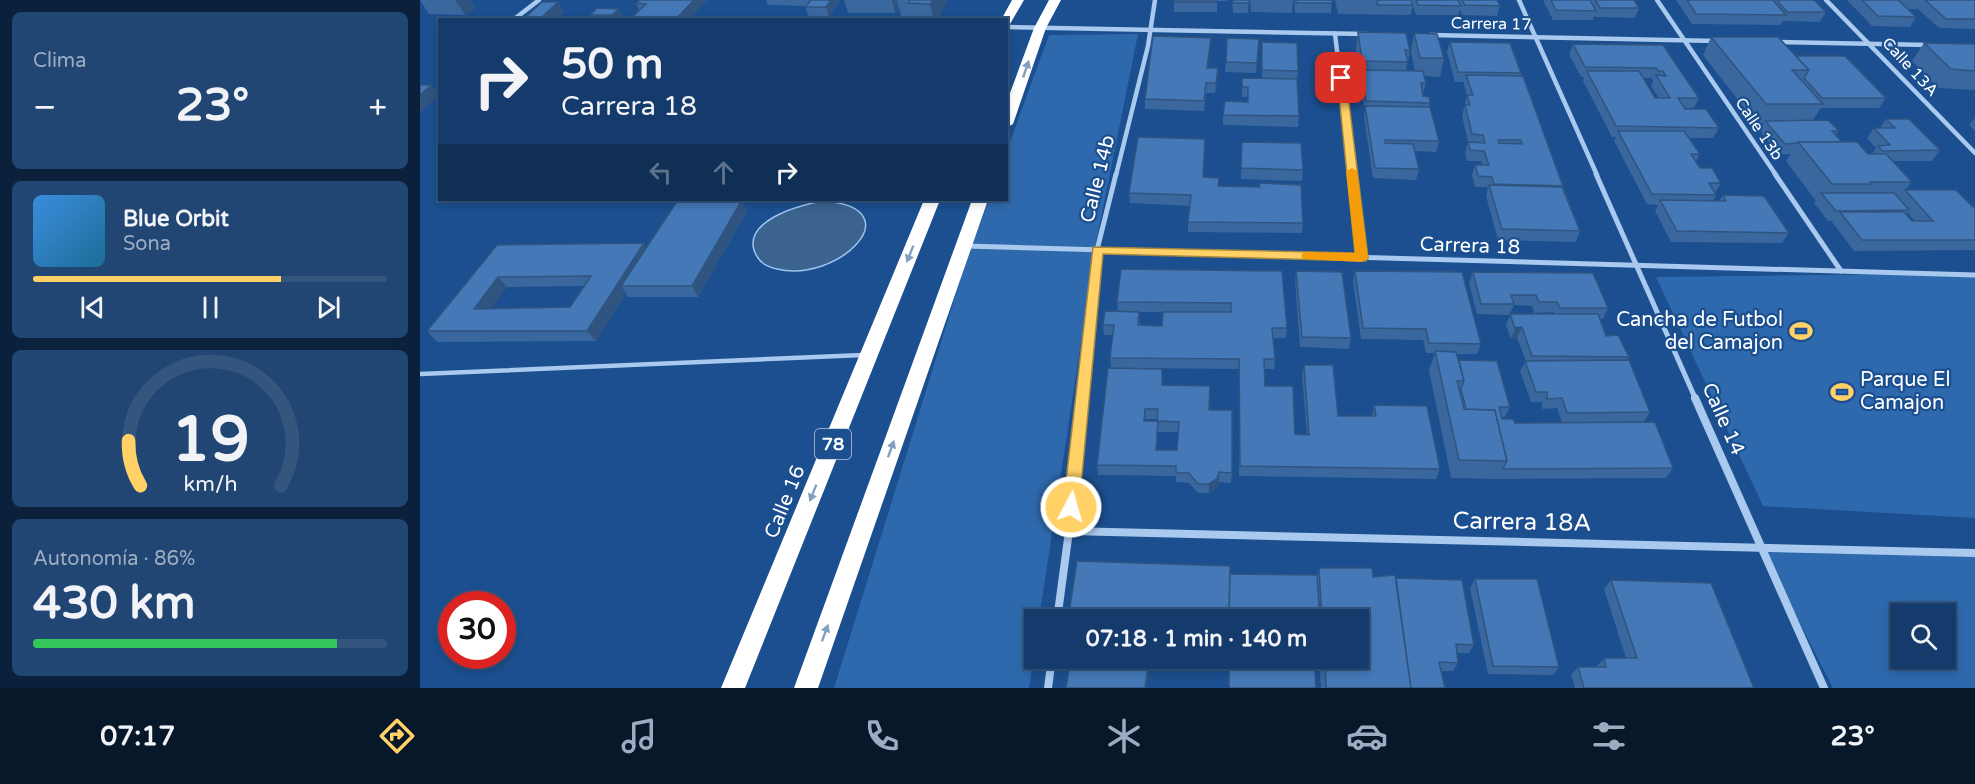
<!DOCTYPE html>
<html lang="es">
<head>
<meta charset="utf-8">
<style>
	body { margin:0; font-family:"Varela Round",sans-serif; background:#214673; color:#f1f3f6; height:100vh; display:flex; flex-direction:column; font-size:22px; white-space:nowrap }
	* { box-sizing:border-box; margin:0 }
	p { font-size:20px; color:#9dadc1 }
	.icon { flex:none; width:33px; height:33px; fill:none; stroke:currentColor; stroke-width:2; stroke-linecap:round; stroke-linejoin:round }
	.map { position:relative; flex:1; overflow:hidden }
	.panel { display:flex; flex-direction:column; gap:12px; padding:12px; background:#0b203b; width:420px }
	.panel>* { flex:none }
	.hud { position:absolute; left:18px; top:18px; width:570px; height:183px; border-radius:0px; box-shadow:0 3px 9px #0003,0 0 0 2px #33557e; background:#143b6b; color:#f1f3f6; overflow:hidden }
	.controls { position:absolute; left:1470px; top:603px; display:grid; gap:12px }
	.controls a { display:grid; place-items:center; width:66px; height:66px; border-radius:0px; background:#143b6b; box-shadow:0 3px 9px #0003,0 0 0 2px #33557e; font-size:30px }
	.speed { position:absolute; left:18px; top:591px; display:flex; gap:12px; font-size:30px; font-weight:700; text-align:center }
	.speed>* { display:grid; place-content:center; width:78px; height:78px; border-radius:50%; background:#143b6b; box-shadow:0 3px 9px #0003,0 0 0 2px #33557e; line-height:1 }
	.speed .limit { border:9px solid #d22; background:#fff; color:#111 }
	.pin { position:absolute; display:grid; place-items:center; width:51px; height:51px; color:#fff; margin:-26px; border-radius:12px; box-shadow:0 3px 9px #0006 }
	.me { position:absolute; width:66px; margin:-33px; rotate:6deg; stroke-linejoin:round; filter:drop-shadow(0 0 4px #0008) }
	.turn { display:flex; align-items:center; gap:21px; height:126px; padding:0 24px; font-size:27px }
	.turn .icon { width:78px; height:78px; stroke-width:2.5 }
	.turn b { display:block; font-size:42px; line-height:51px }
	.lanes { display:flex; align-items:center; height:57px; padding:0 24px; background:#0003; justify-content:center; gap:30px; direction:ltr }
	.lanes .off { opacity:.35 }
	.big { font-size:45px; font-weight:700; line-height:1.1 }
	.panel .widget { flex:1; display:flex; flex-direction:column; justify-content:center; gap:9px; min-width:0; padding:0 21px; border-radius:9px; background:#214673 }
	.panel .dial { align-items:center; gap:0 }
	.dial svg { height:156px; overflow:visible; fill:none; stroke:#33557e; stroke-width:7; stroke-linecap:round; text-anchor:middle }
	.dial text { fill:#f1f3f6; stroke:none }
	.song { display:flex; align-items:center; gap:18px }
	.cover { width:72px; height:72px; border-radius:9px; background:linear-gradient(135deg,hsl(210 70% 55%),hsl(200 70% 35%)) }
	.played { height:6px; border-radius:3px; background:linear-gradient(90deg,#ffd166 70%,#33557e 70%) }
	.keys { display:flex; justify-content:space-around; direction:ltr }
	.heat { display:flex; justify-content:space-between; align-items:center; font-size:33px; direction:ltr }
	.charge { height:9px; border-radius:4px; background:linear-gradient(90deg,#34c759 86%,#33557e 0) }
	.trip { position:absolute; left:604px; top:609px; width:345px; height:60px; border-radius:0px; background:#143b6b; box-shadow:0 3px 9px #0003,0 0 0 2px #33557e; font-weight:700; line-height:60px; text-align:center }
	.tabs { display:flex; height:96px; justify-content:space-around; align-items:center; background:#08182b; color:#9dadc1 }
	.tabs .icon { width:42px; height:42px }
	.tabs .current { color:#ffd166 }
	.tabs b { font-size:27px; color:#f1f3f6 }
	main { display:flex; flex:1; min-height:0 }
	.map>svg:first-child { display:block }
	.green { fill:#2e69ad; fill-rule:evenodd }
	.water { fill:#3c6290; stroke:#9cc4f0; stroke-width:1.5 }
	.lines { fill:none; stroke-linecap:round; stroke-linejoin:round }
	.lane { stroke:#a9c9ee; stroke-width:4.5 }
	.street-far2 { stroke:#a9c9ee; stroke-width:4.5 }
	.street-far1 { stroke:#a9c9ee; stroke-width:5 }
	.street { stroke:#a9c9ee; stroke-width:8 }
	.highway { fill:#fff; fill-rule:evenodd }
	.wall { fill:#3a679d; fill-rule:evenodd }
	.shaded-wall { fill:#305480 }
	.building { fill:#4478b7; stroke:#305480; stroke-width:1.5; fill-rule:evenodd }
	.oneway { fill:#829ec1 }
	.route { fill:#ffd166; stroke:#a68842; stroke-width:1.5 }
	.slow { fill:#f59e0b }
	.labels { text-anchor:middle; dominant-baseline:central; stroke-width:4.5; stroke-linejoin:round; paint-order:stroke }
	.far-street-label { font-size:16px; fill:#fff; stroke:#1b4f8f }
	.shield { fill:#1b4f8f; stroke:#bbcadd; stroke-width:1.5 }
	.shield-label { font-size:18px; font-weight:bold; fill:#fff }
	.street-label { font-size:20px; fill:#fff; stroke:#1b4f8f }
	.poi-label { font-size:20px; fill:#fff; stroke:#1b4f8f; text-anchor:end }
	.near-street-label { font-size:24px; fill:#fff; stroke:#1b4f8f }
</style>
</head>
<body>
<main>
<section class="panel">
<div class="widget"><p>Clima</p>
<div class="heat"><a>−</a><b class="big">23°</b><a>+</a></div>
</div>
<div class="widget">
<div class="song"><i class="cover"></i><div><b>Blue Orbit</b><p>Sona</p></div></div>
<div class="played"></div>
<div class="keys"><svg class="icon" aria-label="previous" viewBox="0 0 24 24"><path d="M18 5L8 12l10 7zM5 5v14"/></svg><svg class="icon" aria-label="pause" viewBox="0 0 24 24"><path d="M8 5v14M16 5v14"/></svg><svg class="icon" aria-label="next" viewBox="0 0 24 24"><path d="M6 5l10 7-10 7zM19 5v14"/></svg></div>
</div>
<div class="widget dial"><svg viewBox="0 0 100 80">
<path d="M14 69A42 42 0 1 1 86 69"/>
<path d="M14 69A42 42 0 0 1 8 46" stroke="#ffd166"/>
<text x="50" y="56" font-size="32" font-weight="700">19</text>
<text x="50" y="72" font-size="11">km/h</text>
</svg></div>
<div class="widget"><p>Autonomía · 86%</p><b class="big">430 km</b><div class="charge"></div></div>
</section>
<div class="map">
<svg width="1555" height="688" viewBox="0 0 1555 688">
	<rect width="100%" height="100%" fill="#1b4f8f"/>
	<g class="green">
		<polygon points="718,34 676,243 619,619 615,620 615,646 609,688 414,688 549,252 569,200 586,200 587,150 629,35"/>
		<polygon points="1555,273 1555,518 1343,506 1236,277"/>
		<path d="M1344,552L1555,553V688H1413ZM1480,614H1526V658H1480Z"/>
	</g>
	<path class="water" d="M406,201C494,210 416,284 357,269C350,268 342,264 338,258C314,222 383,203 406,201Z"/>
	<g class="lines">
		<polyline class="lane" points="0,374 443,355"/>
		<g class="street-far2">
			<polyline points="1099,0 1177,175"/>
			<polyline points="1237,0 1356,175"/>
			<polyline points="1406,0 1555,153"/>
			<polyline points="93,20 119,0"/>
			<polyline points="586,27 946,34"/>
			<polyline points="915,34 932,175"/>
			<polyline points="1010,35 1297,41"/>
			<polyline points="1355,42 1510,45"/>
			<polyline points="696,175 728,46 735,0"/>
		</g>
		<g class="street-far1">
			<polyline points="932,174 942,258"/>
			<polyline points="1176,174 1276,400"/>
			<polyline points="1355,174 1421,271"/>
			<polyline points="545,246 1555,275"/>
			<polyline points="662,400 677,250 696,174"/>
		</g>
		<g class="street">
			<polyline points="1275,398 1404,688"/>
			<polyline points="649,531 1555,553"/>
			<polyline points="637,620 649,531 662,398"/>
			<polyline points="628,688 632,658"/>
		</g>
		<g class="highway">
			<polygon points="592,0 604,0 590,24 586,24 586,20 581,20"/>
			<polygon points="629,0 641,0 626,28 593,124 586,128 586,104 614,28"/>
			<polygon points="504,200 520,200 325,688 301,688"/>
			<polygon points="552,200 568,200 398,688 374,688"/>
		</g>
	</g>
	<g class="wall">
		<polygon points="0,0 50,0 55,8 45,15 9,14"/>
		<polygon points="287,0 269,20 209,20 219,10 216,3"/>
		<polygon points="346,0 420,0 409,17 389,17 385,7 386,6 348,5"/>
		<polygon points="424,0 528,0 516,20 492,20 491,16 481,16 479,8 475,13 428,13"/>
		<polygon points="754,0 807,0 807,1 797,1 797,12 754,12"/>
		<polygon points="812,0 829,0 828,13 813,13"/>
		<polygon points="830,0 873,0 872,13 831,12"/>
		<polygon points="874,0 912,0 911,13 875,13"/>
		<polygon points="915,0 991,0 993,5 991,15 918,14"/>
		<polygon points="991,0 1077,0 1080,6 1077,16 1042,15 1040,9 1038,15 996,15"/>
		<polygon points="1123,0 1214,0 1219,8 1215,18 1176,17 1175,15 1173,20 1133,20"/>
		<polygon points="1256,0 1394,0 1406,12 1400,22 1363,21 1361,25 1272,24"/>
		<polygon points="1427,0 1555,0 1555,29 1519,28 1498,9 1487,9 1496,17 1490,27 1452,26"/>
		<polygon points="138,2 143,12 135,20 107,20 106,17"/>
		<polygon points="199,9 204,19 203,20 172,20 170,15"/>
		<polygon points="938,32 990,51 986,71 995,71 991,52 994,33 1024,58 1020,77 1004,76 1006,83 1003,93 1003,96 1010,103 1009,107 1019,141 1016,152 995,151 999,169 996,180 953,178 944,116 945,111 936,50"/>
		<path d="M1291,37L1376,56L1466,98L1459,108H1401L1393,120L1419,131L1416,135L1422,142L1448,154H1452L1456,148L1447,138L1454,128H1460L1466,119L1520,150L1512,161H1473L1492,182L1485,190L1555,207V250L1434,251L1412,222L1413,221H1408L1394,203L1396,201L1366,161L1371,154H1358L1340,131L1344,123H1336L1283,55ZM1487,212L1495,221H1492L1486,214Z"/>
		<polygon points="839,39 836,73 805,72 806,62"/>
		<polygon points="842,42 878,71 877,81 879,116 878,127 803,125 803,115 828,102 828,97 822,97 822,78 842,78"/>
		<polygon points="1030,42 1101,73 1101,76 1160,231 1156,242 1078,240 1066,196 1068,187 1055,187 1052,175 1055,165 1062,165 1061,161 1047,161 1045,153 1048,142 1042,116 1047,96 1044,85 1044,82 1035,82 1027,52"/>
		<polygon points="1504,43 1555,44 1555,90 1518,88 1492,61"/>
		<path d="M1153,44L1243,45L1279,98L1274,108H1264L1265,109L1299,128L1293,138H1269L1280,154L1276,161L1280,168L1301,183L1295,193L1296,195L1293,201H1299L1303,195L1369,233L1362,243L1251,242L1235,211L1238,205L1227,204L1194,141L1196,137H1192L1163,81L1164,77H1161L1149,54ZM1223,78H1232L1233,81L1231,86L1239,98H1235Z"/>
		<polygon points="790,48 788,68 798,78 795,93 786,93 784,111 725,109 725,99"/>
		<polygon points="1555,118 1555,131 1549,125"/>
		<polygon points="822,142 883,170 882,181 821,179"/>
		<polygon points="784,149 783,177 799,178 799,186 838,187 839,183 883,223 882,233 768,232 768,222 770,206 710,203 709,193"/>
		<path d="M327,211L278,297H208L206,293L176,341L17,342L7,331L77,245L226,248ZM164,286L150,307L71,308L87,287Z"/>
		<path d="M862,271L867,328L866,338H853L855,359L854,369H844L845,386L875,434L887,435L882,375L884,365L918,416H952L954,405L1020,469L1016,479L819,476V369L716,368L743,379V385L789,410L812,473L811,483L799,482L797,488L789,493H778L769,483L756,482V476L678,475L677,465L691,368L690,358L693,335H684L683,325L698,312L697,302ZM719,312H743L742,326L720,325ZM725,419H737V421H725ZM738,432H758L757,450H737Z"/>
		<polygon points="876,271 931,338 929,349 880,347 875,281"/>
		<path d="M935,271L1061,344L1057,354H1037L1039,360L1090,407L1085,417H1082V419L1095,423H1142L1137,408L1122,409V402H1111L1100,371L1106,361L1097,338L1091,339L1086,325L1090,315L1057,314L1049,283L1053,272L1188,308L1183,319H1180L1186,336L1209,357L1206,360L1230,412L1224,422L1253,468L1246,478L1078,479L1031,478L1009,370L1015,353H1006L1003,340L941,339L933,282ZM1094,305L1112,306L1114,313L1133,312L1134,314H1090Z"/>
		<polygon points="899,568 953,577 976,578 1054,645 1049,653 1037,653 1038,663 1033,671 1021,671 1025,688 901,688 899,658 939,658 939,620 648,620 810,574 897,575"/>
		<polygon points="1055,579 1139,667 1133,675 1068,674 1050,588"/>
		<polygon points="1191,580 1334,688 1155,688 1151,675 1158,667 1177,667 1177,666 1184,658 1206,658 1184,589"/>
	</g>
	<g class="shaded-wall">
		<polygon points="35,0 50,0 55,8 45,15"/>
		<polygon points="274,0 287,0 269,20 255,20"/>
		<polygon points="411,0 420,0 409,17 406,7"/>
		<polygon points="472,0 477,0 479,8 475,13"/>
		<polygon points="513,0 528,0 516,20 514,20 510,4"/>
		<polygon points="138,2 143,12 135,20 123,20 122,17"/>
		<polygon points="199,9 204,19 203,20 194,20 192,15"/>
		<polygon points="791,38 787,78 787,68"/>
		<polygon points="798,68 798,78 795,93 796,83"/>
		<polygon points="11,85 19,95 0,113 0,95"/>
		<polygon points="322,200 327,211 278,297 272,286"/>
		<polygon points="224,243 230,254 201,286 206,293 176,341 167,331"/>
		<polygon points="78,277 87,287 64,319 54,309"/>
		<polygon points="1102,327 1097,338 1091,339 1095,328"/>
		<polygon points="738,421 738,432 736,460 736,450"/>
		<polygon points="799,472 799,482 797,488 789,493 789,484"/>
		<polygon points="728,665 729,674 727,688 725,688"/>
	</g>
	<g class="building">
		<polygon points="220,0 274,0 255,20 209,20 226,4 216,3"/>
		<polygon points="391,0 411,0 406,7 385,7"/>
		<polygon points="490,0 513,0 510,4 488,3"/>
		<rect x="754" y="0" width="43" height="2"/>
		<rect x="813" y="0" width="16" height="3"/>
		<rect x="876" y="0" width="36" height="3"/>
		<polygon points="958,0 991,0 993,5 957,5"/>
		<polygon points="996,0 1038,0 1041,6 998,5"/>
		<polygon points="1042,0 1077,0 1080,6 1045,5"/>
		<polygon points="1131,0 1170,0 1176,11 1136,10"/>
		<polygon points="1175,0 1214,0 1219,8 1180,8"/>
		<polygon points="1267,0 1353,0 1366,15 1276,14"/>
		<polygon points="1357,0 1394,0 1406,12 1367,12"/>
		<polygon points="1442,0 1478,0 1496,17 1458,16"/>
		<polygon points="1505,0 1555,0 1555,19 1526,19"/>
		<polygon points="122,2 138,2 122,17 106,17"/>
		<polygon points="177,8 199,9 192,15 170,15"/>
		<polygon points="938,32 986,33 990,51 985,50 988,62 942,61"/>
		<polygon points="994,33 1017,34 1024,58 1000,58"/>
		<polygon points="733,36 791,38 787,68 798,68 796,83 786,83 784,101 725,99"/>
		<polygon points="1291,37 1358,37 1389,70 1372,70 1403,104 1346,104"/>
		<polygon points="807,38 839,39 837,63 806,62"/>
		<polygon points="842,42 877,43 878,71 842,70"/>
		<polygon points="1030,42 1090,43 1101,73 1038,72"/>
		<polygon points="1504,43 1555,44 1555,71 1531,69"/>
		<polygon points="1153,44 1243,45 1279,98 1258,98 1265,109 1286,109 1299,128 1196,126 1167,71 1219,71 1235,98 1250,98 1236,75 1246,76 1243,71 1238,71 1236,68 1165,67"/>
		<polygon points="1376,56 1425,56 1466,98 1402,98 1384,78 1389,70"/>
		<polygon points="941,70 1003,71 1006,83 1001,83 1003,96 1009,97 1010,103 946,101"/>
		<path d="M1046,75L1103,76L1143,186L1074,184L1072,177L1058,176L1055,165H1069L1064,151L1050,150L1048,142L1065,143L1063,135L1052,134L1045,105H1050L1047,95H1053ZM1078,140H1101L1102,144L1079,143Z"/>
		<polygon points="822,78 877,79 879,116 803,115 805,101 828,102 828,87 822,87"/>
		<polygon points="0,85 11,85 0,95"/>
		<polygon points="945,106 1010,107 1019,141 965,140 965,143 993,144 999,169 955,168"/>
		<polygon points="1466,119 1489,119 1520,150 1462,151 1458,146 1470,145 1454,128 1475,128"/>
		<polygon points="1408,120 1419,131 1412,131 1422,142 1378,142 1377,143 1365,144 1345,121"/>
		<polygon points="1198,131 1264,131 1280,154 1271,154 1280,168 1292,168 1301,183 1289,183 1296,195 1232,194"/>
		<polygon points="718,137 785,139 783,177 799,178 798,186 840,187 839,183 881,185 883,223 768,222 771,195 709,193"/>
		<polygon points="822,142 881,143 883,170 821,168"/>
		<polygon points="1378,142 1437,142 1448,154 1466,154 1492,182 1450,182 1452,184 1412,184"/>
		<polygon points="1069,185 1142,187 1160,231 1082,229"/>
		<polygon points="1485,190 1536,190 1553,207 1555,207 1555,240 1442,240 1420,212 1484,212 1492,221 1513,221"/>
		<polygon points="1401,193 1474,193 1489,210 1416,211"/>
		<polygon points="1303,195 1344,196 1369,233 1257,231 1240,200 1306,201"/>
		<polygon points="258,200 322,200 272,286 201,286"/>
		<path d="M224,243L167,331H7L77,245ZM171,276L150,307L54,309L78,277Z"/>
		<polygon points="701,269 862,271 867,328 852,328 855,359 844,359 845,386 873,386 875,434 889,435 884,365 913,365 918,416 956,416 954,405 1007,406 1020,469 820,466 819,359 690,358 694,325 683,325 685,311 719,312 718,325 742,326 743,312 811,312 811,303 697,302"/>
		<polygon points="876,271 922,272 931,338 882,337"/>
		<polygon points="935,271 1042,272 1061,344 1009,343 1006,329 943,328"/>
		<polygon points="1053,272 1173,273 1188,308 1140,308 1137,302 1119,302 1116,295 1091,295 1094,304 1061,304"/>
		<polygon points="1090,314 1178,314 1186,336 1198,335 1209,357 1112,356 1102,327 1095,328"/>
		<polygon points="1015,351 1036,352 1044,381 1037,381 1044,409 1075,410 1087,461 1039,460"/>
		<polygon points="1039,360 1077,361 1090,407 1079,407 1082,419 1093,419 1095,423 1235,422 1253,468 1083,469 1087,461 1075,410 1046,409 1041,389 1044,381"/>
		<polygon points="1209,360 1230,412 1147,413 1142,398 1127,399 1127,392 1116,392 1105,361"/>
		<path d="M688,368L742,369V385L790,386L789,410H812V473L799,472L797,479L789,484H778L769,473H756V466L677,465ZM725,409H738L737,421H724ZM738,421L759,422L757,450H736Z"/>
		<polygon points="657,561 810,566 809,620 648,620"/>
		<polygon points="899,568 952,568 953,577 975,575 991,688 906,688 905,658 939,658 939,620 902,620"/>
		<polygon points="810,574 897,575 900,620 809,620"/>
		<polygon points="976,578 1042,580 1054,645 1036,644 1038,663 1019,662 1025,688 991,688"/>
		<polygon points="1055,579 1117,579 1139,667 1073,666"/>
		<polygon points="1191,580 1291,583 1334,688 1164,688 1158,667 1186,667 1184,658 1217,658"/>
		<polygon points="809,658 894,658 896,688 809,688"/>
		<polygon points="650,664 728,665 725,688 646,688"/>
	</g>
	<defs><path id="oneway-solid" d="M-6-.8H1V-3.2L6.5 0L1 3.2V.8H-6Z" transform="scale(1.5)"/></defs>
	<g class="oneway">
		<use href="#oneway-solid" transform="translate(606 69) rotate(-71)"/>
		<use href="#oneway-solid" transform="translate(490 254) rotate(112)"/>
		<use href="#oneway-solid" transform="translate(471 449) rotate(-70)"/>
		<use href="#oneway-solid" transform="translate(393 493) rotate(112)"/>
		<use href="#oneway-solid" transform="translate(405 633) rotate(-70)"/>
	</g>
	<polygon class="route" points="917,76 926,78 948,258 946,261 683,254 659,507 657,512 651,514 646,512 643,507 673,247 935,253"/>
	<polygon class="slow" points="932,168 937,171 948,258 942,262 883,259 881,256 883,253 888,252 935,253 926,171"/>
	<defs>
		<g id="stadium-bare" transform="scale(1.8)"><path d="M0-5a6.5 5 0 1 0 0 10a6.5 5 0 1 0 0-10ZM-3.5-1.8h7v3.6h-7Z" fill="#ffd166" stroke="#1b4f8f" stroke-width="2.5" paint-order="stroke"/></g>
	</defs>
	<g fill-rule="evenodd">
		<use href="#stadium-bare" x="1381" y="331"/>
		<use href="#stadium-bare" x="1422" y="392"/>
	</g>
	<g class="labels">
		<g class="far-street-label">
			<text transform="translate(1071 24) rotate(1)">Carrera 17</text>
			<text transform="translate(1490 67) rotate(47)">Calle 13A</text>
			<text transform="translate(1339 129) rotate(56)">Calle 13b</text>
		</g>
		<rect class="shield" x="395" y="429" width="36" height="30" rx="4.5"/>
		<g class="shield-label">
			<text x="413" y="444">78</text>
		</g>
		<g class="street-label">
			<text transform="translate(678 179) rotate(-76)">Calle 14b</text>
			<text transform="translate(1050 246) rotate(2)">Carrera 18</text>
			<text transform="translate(1303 419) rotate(66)">Calle 14</text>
			<text transform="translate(365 502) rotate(-68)">Calle 16</text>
		</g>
		<g class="poi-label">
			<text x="1363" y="320">Cancha de Futbol<tspan x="1363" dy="23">del Camajon</tspan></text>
			<text x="1440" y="380" text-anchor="start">Parque El<tspan x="1440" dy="23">Camajon</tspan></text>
		</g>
		<g class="near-street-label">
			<text transform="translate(1102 522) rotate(1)">Carrera 18A</text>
		</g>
	</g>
</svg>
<div class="controls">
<a><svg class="icon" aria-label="search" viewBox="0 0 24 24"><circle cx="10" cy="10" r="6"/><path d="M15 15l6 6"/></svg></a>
</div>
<div class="speed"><div class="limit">30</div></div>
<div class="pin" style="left:921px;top:78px;background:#d93025"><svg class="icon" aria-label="arrive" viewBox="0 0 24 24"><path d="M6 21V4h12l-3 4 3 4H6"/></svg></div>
<svg class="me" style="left:651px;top:507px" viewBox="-20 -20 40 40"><circle r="17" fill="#ffd166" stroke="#fff" stroke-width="3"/><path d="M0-11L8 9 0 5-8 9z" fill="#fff"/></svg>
<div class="trip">07:18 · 1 min · 140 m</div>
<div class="hud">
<div class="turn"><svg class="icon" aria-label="right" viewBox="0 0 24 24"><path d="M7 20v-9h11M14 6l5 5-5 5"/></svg><div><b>50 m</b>Carrera 18</div></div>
<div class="lanes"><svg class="icon off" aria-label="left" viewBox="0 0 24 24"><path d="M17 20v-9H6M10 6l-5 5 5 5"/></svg><svg class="icon off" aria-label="ahead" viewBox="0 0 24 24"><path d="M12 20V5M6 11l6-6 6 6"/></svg><svg class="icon" aria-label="right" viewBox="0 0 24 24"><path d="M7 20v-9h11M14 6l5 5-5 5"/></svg></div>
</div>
</div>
</main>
<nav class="tabs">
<b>07:17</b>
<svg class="icon current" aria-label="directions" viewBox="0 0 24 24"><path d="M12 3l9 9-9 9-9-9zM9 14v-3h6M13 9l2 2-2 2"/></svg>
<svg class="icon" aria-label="music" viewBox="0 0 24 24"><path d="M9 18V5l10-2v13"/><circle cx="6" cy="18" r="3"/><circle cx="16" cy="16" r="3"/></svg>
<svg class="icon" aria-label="phone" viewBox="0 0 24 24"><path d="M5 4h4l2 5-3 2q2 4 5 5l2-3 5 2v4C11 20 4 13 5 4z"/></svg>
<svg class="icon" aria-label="climate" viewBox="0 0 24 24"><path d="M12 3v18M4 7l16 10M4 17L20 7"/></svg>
<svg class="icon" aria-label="car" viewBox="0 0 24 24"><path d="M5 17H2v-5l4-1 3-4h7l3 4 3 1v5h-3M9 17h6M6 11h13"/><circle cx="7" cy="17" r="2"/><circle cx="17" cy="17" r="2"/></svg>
<svg class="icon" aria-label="filters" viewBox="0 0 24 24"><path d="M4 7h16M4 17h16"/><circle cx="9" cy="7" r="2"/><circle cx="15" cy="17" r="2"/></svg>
<b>23°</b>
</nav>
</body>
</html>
